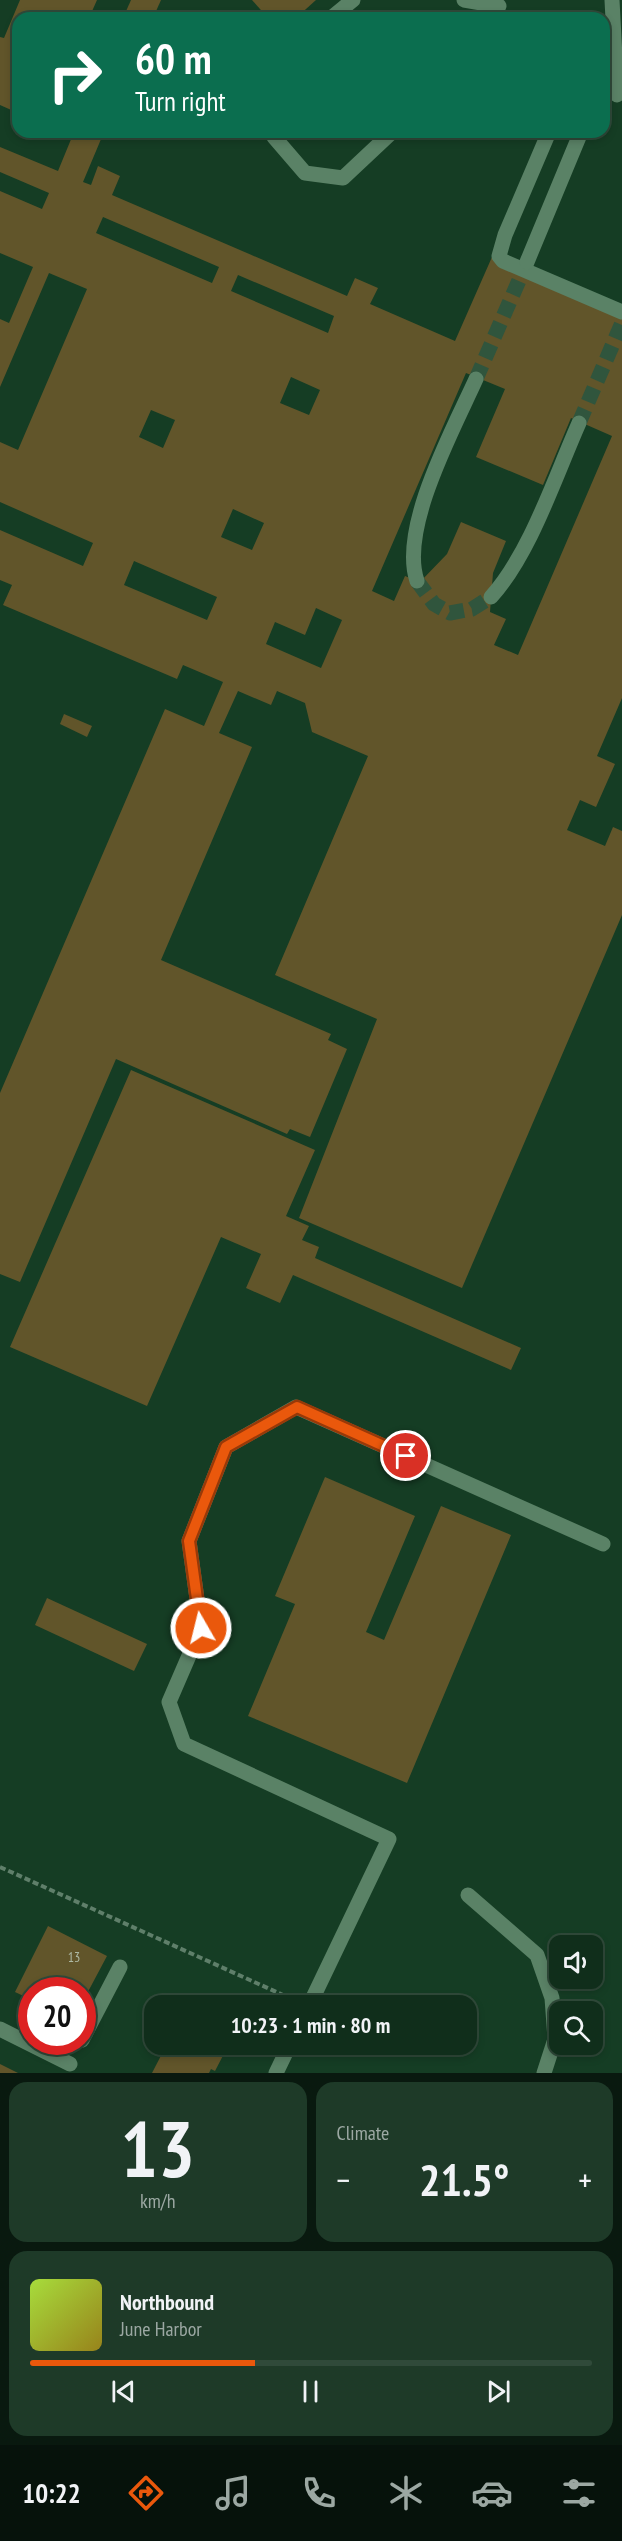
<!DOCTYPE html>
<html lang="en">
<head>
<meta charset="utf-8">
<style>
	body { margin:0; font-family:"PT Sans Narrow",sans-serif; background:#1e3a28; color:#f1f3f6; height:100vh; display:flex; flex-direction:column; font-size:22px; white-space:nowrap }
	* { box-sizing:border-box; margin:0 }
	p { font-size:20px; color:#9ca8a3 }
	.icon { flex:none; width:33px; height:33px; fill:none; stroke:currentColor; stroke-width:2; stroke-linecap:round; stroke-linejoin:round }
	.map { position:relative; height:2073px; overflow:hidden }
	.panel { display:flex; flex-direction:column; gap:9px; padding:9px; background:#09190f; flex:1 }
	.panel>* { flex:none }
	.top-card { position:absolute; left:12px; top:12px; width:598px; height:126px; border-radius:18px; box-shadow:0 3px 9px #0003,0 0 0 2px #304a3a; background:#0b6e4f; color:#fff; overflow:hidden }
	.controls { position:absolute; left:549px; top:1935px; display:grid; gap:12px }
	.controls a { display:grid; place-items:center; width:54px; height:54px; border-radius:12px; background:#102e1b; box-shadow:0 3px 9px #0003,0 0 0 2px #304a3a; font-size:30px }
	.speed { position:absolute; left:18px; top:1977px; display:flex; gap:12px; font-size:30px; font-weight:700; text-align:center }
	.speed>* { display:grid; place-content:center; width:78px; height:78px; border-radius:50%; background:#102e1b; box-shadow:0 3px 9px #0003,0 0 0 2px #304a3a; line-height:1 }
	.speed .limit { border:9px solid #d22; background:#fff; color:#111 }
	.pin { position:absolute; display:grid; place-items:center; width:51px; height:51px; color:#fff; margin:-26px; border:3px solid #fff; border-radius:50%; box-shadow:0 2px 6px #0007 }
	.me { position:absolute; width:66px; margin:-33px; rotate:352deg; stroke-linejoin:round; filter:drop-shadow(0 0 4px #0008) }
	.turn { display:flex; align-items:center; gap:21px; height:126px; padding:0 24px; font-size:27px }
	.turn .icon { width:78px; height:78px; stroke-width:2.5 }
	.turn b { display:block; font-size:42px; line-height:51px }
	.big { font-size:45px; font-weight:600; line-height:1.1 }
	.panel .widget { flex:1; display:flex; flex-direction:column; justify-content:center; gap:9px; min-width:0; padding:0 21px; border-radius:18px; background:#1e3a28 }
	.panel .dial { align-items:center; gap:0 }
	.dial b { font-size:78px; line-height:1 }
	.song { display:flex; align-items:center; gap:18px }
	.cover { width:72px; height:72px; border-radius:9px; background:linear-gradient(135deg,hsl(80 70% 55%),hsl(50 70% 35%)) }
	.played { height:6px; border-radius:3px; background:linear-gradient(90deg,#ea580c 40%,#304a3a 40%) }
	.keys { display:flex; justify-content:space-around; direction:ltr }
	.heat { display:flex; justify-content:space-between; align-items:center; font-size:33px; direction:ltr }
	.panel .tiles { flex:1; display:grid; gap:9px; grid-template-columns:1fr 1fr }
	.widget:last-child { grid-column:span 2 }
	.trip { position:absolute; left:144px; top:1995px; width:333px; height:60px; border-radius:18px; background:#102e1b; box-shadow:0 3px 9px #0003,0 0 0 2px #304a3a; font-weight:600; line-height:60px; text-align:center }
	.dock { display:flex; height:96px; justify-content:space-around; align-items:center; background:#06120b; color:#9ca8a3 }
	.dock .icon { width:42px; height:42px }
	.dock .selected { color:#ea580c }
	.dock b { font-size:27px; color:#f1f3f6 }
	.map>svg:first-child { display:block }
	.building { fill:#61552a; fill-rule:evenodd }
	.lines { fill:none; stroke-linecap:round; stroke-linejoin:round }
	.minor-tunnel { stroke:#30553d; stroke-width:15; stroke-dasharray:15 8; stroke-linecap:butt }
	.path { stroke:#5f7f6a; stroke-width:4; stroke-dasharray:6 3; stroke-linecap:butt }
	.minor { stroke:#5a8266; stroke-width:15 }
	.route-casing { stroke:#983908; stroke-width:15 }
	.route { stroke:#ea580c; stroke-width:10 }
	.labels { text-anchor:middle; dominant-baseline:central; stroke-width:6; stroke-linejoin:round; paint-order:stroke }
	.number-label { font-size:14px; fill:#aebaa4 }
</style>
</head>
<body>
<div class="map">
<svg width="622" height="2073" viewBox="0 0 622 2073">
	<rect width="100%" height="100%" fill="#153d24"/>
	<g class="building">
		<polygon points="20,0 97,0 89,18 18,18 18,113 0,105 0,37 4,38"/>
		<polygon points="131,0 161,0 153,18 123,18"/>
		<polygon points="252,0 316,0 296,18 268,18"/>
		<path d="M74,132H104L83,182L91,185L98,166L120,176L112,195L347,296L355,278L378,288L370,304L455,341L492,257L622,312V698L597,756L615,764L596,807L580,800L567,830L605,846L613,827L622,831V915L462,1288L299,1218L377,1019L275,975L368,756L312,732L305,703L277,691L271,705L238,691L219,733L252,747L161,960L331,1034L328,1040L347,1049L310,1137L290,1129L287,1134L116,1059L20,1282L0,1274V1093L165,709L204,726L223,682L183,665L177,679L3,605L12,585L0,580V530L83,566L93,543L0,502V442L18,450L87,289L49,273L0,387V319L9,323L33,267L0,253V191L42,209L49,193L0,172V147L58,171ZM103,217L219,267L212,283L96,233ZM238,275L334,316L328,333L231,291ZM466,373L505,389L476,457L543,485L571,418L612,436L518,655L494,645L506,619L490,612L493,573L506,541L461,522L447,554L420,582L405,576L394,601L372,591ZM291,377L320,390L309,415L280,403ZM151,410L175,420L163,448L139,437ZM233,509L264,523L252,550L221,537ZM134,561L217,597L207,620L124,585ZM316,608L342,620L321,668L266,644L275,622L305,635Z"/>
		<polygon points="64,714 92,726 87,737 60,724"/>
		<polygon points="131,1070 315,1150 286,1216 309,1226 302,1240 319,1247 315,1258 521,1348 511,1370 293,1275 280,1303 246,1288 261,1254 221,1237 147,1406 10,1347"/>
		<polygon points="325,1477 415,1516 366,1632 384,1640 441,1506 511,1535 407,1783 248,1716 295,1604 275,1596"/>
		<polygon points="47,1598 147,1644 134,1671 35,1625"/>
		<polygon points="48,1926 107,1956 82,2003 82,1990 32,1990 32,2000 15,1992"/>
		<polygon points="167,2044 229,2044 215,2071 211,2069 209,2073 152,2073"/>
		<polygon points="0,2064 18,2073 0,2073"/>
	</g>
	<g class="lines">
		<g class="minor-tunnel">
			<polyline points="476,379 527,262"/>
			<polyline points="579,423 622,323"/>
			<polyline points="417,581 434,604 450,613 472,609 491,597"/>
		</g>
		<polyline class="path" points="0,1867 283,1995 278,2006"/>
		<g class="minor">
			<polyline points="464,0 499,6"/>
			<polyline points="612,0 617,95"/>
			<polyline points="331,18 353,0"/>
			<polyline points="274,132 274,137 305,173 343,178 392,132"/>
			<polyline points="549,132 505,235 499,256 503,261 622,312"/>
			<polyline points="527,262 581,132"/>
			<path d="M417,581C399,528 454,428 476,379"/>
			<path d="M491,597C530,554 555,477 579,423"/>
			<polyline points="468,1895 537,1955 552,1998 555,2039 544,2073"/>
			<polyline points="309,2006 389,1839 184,1744 169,1702 201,1628 189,1541 226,1447 296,1407 603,1544"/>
			<polyline points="0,2029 70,2064"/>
			<polyline points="82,2040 120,1967"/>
			<polyline points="276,2073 290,2044"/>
		</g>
	</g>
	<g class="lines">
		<g class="route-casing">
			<polyline id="route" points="201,1628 189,1541 226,1447 297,1407 406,1456"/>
		</g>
		<use href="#route" class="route"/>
	</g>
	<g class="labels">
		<g class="number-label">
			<text x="74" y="1957">13</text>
		</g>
	</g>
</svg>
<div class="controls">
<a><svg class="icon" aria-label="sound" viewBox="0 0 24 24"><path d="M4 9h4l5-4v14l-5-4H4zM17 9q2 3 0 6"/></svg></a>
<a><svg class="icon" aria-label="search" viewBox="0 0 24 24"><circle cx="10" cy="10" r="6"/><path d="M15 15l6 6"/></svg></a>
</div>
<div class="speed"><div class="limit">20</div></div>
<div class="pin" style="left:406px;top:1456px;background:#d93025"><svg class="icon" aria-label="arrive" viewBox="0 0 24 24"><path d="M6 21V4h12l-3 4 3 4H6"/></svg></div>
<svg class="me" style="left:201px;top:1628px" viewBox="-20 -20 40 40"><circle r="17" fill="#ea580c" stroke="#fff" stroke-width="3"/><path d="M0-11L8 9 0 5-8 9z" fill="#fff"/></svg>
<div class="trip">10:23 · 1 min · 80 m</div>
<div class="top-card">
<div class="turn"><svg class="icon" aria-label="right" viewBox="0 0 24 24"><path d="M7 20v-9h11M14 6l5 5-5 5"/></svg><div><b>60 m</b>Turn right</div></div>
</div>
</div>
<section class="panel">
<div class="tiles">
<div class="widget dial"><b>13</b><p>km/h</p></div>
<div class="widget"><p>Climate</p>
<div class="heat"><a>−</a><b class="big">21.5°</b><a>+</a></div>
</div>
<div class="widget">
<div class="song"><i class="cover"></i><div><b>Northbound</b><p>June Harbor</p></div></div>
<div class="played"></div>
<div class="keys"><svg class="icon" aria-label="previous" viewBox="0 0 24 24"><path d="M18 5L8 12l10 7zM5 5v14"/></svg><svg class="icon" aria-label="pause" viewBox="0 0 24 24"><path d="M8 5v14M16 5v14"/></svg><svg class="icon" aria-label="next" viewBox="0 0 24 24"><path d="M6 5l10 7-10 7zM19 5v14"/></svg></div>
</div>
</div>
</section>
<nav class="dock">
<b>10:22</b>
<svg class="icon selected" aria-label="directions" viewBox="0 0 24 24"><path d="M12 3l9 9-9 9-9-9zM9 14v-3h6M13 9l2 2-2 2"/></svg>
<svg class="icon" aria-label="music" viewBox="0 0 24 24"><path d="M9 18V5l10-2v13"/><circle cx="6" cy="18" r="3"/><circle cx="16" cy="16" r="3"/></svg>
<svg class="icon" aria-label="phone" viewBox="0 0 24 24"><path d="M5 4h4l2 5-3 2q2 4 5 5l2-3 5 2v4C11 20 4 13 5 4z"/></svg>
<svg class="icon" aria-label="climate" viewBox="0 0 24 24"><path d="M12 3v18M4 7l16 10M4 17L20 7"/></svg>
<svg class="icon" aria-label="car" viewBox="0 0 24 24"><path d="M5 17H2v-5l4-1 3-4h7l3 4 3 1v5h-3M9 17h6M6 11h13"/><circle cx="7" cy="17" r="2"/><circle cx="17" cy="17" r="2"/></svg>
<svg class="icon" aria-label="filters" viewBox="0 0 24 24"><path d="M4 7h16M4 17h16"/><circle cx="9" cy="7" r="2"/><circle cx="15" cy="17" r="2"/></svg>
</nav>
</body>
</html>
